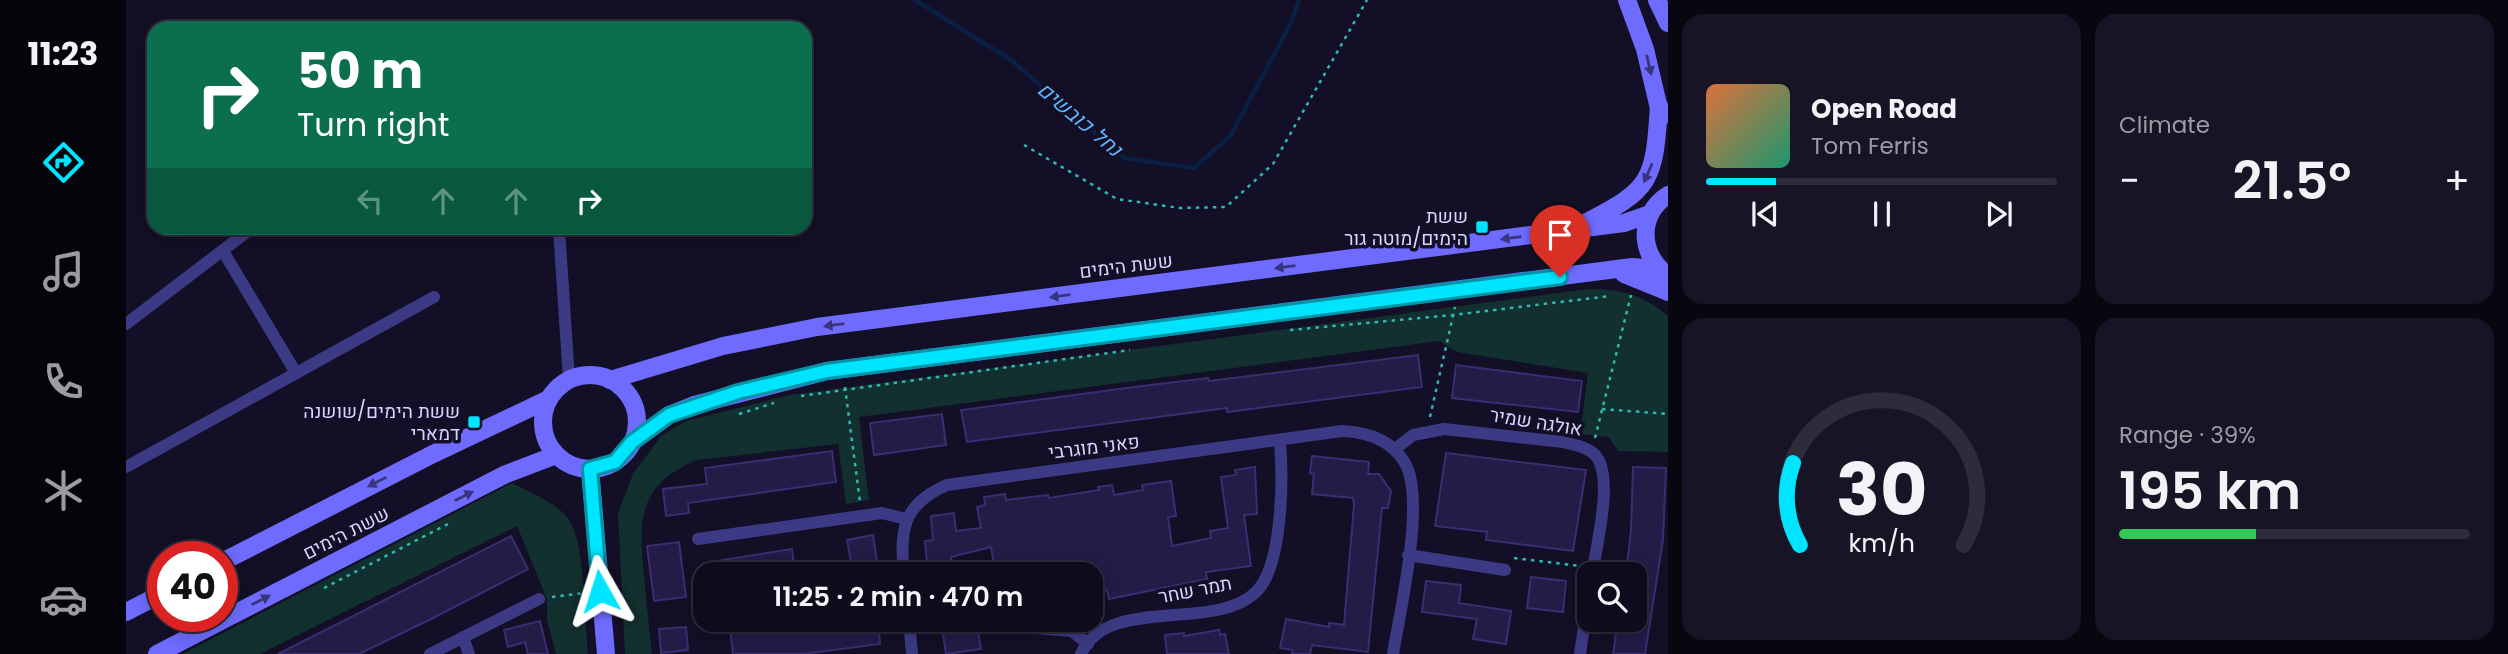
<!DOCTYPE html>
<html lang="en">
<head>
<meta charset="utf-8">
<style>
	body { margin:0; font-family:Poppins,Heebo,sans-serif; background:#171425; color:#f1f3f6; height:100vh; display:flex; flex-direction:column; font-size:26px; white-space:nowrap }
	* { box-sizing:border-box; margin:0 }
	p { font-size:23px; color:#9b9ba3 }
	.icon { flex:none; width:38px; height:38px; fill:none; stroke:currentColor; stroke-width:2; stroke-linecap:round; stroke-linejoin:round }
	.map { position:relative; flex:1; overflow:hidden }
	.sheet { display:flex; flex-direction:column; gap:14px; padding:14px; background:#08060f; width:840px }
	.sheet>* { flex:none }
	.banner { position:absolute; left:21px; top:21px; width:665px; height:214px; border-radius:21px; box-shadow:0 4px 18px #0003,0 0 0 2px #2e2b3b; background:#0b6e4f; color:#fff; overflow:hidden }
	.fabs { position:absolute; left:1451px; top:562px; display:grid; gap:14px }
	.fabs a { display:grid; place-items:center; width:70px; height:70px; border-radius:14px; background:#0e0b1c; box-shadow:0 4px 18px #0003,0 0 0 2px #2e2b3b; font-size:35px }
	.speed { position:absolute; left:21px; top:541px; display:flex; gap:14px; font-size:35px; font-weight:700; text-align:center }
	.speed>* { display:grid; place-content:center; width:91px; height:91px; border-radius:50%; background:#0e0b1c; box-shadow:0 4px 18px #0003,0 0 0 2px #2e2b3b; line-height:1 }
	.speed .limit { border:10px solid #d22; background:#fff; color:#111 }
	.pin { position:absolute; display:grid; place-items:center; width:60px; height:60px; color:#fff; margin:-72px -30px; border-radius:50% 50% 50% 0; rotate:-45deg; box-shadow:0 0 7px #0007 }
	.pin .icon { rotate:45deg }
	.me { position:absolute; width:77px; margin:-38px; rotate:354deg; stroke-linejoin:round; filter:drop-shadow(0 0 5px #0008) }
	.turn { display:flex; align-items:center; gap:24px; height:147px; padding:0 35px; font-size:32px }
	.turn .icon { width:91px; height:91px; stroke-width:2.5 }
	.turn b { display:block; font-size:49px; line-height:60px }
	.lanes { display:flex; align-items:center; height:66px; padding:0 35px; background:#0003; justify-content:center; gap:35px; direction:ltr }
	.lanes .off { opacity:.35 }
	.big { font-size:52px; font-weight:600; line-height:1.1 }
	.sheet .card { flex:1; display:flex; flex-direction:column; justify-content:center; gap:10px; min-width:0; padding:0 24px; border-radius:21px; background:#171425 }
	.sheet .dial { align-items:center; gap:0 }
	.dial svg { height:182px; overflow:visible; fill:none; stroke:#2e2b3b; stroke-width:7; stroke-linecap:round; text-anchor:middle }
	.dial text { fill:#f1f3f6; stroke:none }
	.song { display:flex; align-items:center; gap:21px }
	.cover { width:84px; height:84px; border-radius:10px; background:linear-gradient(135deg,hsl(20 70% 55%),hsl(160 70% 35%)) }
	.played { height:7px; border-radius:4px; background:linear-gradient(90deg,#00e5ff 20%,#2e2b3b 20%) }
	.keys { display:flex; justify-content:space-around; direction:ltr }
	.heat { display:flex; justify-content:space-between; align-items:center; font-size:38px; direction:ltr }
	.charge { height:10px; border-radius:5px; background:linear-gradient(90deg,#34c759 39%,#2e2b3b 0) }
	.sheet .tiles { flex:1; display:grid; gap:14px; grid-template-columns:repeat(2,1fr) }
	.trip { position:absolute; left:567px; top:562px; width:410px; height:70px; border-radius:21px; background:#0e0b1c; box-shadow:0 4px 18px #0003,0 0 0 2px #2e2b3b; font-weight:600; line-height:70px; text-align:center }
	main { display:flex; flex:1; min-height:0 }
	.tab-bar { display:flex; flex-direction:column; width:126px; justify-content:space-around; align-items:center; background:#06040b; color:#9b9ba3 }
	.tab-bar .icon { width:49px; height:49px }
	.tab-bar .active { color:#00e5ff }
	.tab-bar b { font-size:32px; color:#f1f3f6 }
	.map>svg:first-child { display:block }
	.green { fill:#12302f }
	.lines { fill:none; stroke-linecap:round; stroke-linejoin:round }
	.stream { stroke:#0a1f44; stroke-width:4.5 }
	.building { fill:#241b47; stroke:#3b2d73; stroke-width:2 }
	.path { stroke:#2fb8b0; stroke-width:2.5; stroke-dasharray:3.5 5; stroke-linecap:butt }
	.street { stroke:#3d3a85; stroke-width:12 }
	.secondary { stroke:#6f6bff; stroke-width:18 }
	.oneway { fill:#38347d }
	.route-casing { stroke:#0095a6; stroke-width:18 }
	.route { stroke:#00e5ff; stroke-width:12 }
	.poi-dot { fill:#00e5ff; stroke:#130f26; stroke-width:2.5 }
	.labels { text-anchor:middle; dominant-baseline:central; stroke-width:7; stroke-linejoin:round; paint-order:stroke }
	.poi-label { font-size:19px; fill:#d9d4ff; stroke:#130f26; text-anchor:end }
	.street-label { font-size:19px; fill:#d9d4ff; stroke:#130f26 }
	.water-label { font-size:21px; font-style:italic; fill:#62b6ff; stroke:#130f26 }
</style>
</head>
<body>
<main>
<nav class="tab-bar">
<b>11:23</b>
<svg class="icon active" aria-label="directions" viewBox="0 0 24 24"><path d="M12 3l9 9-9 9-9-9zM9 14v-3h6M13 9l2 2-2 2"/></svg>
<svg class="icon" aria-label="music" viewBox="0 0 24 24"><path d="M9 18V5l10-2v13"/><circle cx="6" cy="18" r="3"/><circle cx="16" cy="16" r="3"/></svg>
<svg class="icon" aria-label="phone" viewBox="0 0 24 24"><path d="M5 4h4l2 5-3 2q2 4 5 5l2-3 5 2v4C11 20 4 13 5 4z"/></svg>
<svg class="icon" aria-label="climate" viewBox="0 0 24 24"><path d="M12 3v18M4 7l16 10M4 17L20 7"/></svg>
<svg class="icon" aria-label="car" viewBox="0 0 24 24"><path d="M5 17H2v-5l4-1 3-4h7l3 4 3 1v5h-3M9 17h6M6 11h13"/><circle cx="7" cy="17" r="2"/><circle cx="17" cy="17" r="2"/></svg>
</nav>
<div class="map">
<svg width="1542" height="654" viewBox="0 0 1542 654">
	<rect width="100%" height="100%" fill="#130f26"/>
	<g class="green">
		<path d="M1463,289C1495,289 1518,295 1542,316V452L1492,451L1483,437L1454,434L1462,373L1331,352L1313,341L733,417L743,500L720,504L712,444L571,460C513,484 512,518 518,574C520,600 523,627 526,654H499L492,513L507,474L535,436L560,421L664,395Z"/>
		<path d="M386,483C404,493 435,504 445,523C459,550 459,622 462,654H430L421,620V599L391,526L134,654H56Z"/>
	</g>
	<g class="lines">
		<polyline class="stream" points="789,0 885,60 998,158 1068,168 1105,135 1165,23 1173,0"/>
	</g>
	<g class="building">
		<polygon points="1292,355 1296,387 1101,412 1101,408 841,442 835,410 1008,387 1082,378 1083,381"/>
		<polygon points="1330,365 1456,381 1452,412 1326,398"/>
		<polygon points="816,414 820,445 748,455 744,423"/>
		<polygon points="706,451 710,482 562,503 563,513 540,516 537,489 581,484 579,468"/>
		<polygon points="1320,453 1460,470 1447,551 1360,540 1361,532 1309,526"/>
		<polygon points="1186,456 1243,462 1242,474 1253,474 1265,491 1262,508 1256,508 1242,652 1186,645 1184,654 1166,654 1167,650 1154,648 1160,619 1203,627 1203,623 1218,625 1228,505 1227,498 1186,494 1188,474 1184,473"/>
		<polygon points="1129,467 1131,514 1118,515 1125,566 1080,572 1081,579 983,599 981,590 967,592 964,574 870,574 865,547 825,557 828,574 802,574 799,541 807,540 805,516 828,513 830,531 855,528 851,507 859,505 858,497 879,494 880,500 922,495 923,498 973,490 972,487 986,485 988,495 1017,490 1016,485 1045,481 1050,516 1042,517 1046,546 1085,538 1084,531 1102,528 1095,477 1110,475 1109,470"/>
		<polygon points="1507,467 1540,468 1537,540 1519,654 1487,654 1492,620 1508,620 1508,574 1500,574 1505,530"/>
		<polygon points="747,535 753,574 727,574 721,540"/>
		<polygon points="385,536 402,569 305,619 233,654 152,654"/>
		<polygon points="553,542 560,597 528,601 521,546"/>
		<polygon points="666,549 669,574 598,574 596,560"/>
		<polygon points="1405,577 1440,581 1437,612 1401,608"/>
		<polygon points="1300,581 1335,585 1333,603 1385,611 1380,644 1347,639 1351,619 1296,612"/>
		<polygon points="759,620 760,631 753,632 754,644 677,654 607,654 603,621"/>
		<polygon points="815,620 850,620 855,649 820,654"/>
		<polygon points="414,621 422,654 402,654 399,642 382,647 378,630"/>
		<polygon points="560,627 562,650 535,653 533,629"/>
		<polygon points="1093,630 1094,635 1099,634 1103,654 1041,654 1039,635 1058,633 1058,636"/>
	</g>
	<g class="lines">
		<g class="path">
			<polyline points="898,145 991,199 1054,208 1100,207 1147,164 1241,0"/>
			<polyline points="1164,330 1327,315 1484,296"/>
			<polyline points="719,387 734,502"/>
			<polyline points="675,396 1004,350"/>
			<polyline points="1476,409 1542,414"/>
			<polyline points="613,414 648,403"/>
			<polyline points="1304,417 1329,307"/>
			<polyline points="1469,438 1505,295"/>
			<polyline points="1388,558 1454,566"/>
			<polyline points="198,588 322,524"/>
			<polyline points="426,597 458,593"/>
		</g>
		<g class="street">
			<polyline points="433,228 443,380"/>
			<polyline points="97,251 170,373"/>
			<polyline points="0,324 126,228"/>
			<path d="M1269,449L1287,435L1318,429L1437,442C1448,445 1458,446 1467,453C1490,471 1470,548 1466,574"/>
			<polyline points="0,467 308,297"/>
			<polyline points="572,539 756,513 780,519"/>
			<polyline points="1282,555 1379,570"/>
			<path d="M778,574C773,530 777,504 821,485L1216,431C1241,432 1265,439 1279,463C1300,500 1274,611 1267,654"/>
			<polyline points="783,620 786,654"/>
			<polyline points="909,628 946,631 962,644"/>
			<polyline points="337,637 343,654"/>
			<polyline points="304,654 413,599"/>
			<path d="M955,654C982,594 1088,633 1130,592C1157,566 1157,478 1154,442"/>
			<polyline points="1454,654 1463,593"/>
		</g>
		<g class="secondary">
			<polyline points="1501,0 1519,49 1535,117"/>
			<polyline points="1531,0 1542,23"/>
			<path d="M1457,224C1526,189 1528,182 1533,106"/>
			<polyline points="1498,274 1542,292"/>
			<path d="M1540,274C1513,254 1512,214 1542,195"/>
			<circle cx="464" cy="422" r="47"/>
			<polyline points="484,380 597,346 691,327 1498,223 1524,214"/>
			<polyline points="506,442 543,415 568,405 701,371 1506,267 1533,269"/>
			<polyline points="464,469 480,654"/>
			<polyline points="96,562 307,454 423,399"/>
			<polyline points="0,612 37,593"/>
			<polyline points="31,654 378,475 430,455"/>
		</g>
	</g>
	<defs><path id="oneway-solid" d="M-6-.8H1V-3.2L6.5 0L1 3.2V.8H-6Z" transform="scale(1.75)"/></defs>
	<g class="oneway">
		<use href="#oneway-solid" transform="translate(1523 65) rotate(77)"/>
		<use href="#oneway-solid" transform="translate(1522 173) rotate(114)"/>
		<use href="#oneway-solid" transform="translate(1385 238) rotate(173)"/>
		<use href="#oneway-solid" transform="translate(1159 267) rotate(173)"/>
		<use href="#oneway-solid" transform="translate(934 296) rotate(173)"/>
		<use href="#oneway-solid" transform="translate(708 325) rotate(173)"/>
		<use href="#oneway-solid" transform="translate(251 482) rotate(153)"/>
		<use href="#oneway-solid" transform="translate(338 496) rotate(-27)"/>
		<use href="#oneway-solid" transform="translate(135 600) rotate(-27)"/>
	</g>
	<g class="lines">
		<g class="route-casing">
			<polyline id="route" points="474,591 464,469 489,462 506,442 543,415 612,392 701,371 1434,277"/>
		</g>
		<use href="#route" class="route"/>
	</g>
	<g class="poi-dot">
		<rect x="1349" y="220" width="14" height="14" rx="3.5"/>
		<rect x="341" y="415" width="14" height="14" rx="3.5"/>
	</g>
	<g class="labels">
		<g class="poi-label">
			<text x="1342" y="216">ששת<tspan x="1342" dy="22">הימים/מוטה גור</tspan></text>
			<text x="334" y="411">ששת הימים/שושנה<tspan x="334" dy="22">דמארי</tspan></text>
		</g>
		<g class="street-label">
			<text transform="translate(1000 266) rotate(-7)">ששת הימים</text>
			<text transform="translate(1410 422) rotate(9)">אולגה שמיר</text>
			<text transform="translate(968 447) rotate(-7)">פאני מוגרבי</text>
			<text transform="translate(220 533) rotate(-27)">ששת הימים</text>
			<text transform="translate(1069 590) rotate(-11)">תמר שחר</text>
		</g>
		<g class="water-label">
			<text transform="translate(954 119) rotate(40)">נחל כובשים</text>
		</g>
	</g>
</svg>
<div class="fabs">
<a><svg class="icon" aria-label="search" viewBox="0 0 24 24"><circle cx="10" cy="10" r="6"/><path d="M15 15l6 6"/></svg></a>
</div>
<div class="speed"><div class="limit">40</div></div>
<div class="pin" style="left:1434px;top:277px;background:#d93025"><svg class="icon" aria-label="arrive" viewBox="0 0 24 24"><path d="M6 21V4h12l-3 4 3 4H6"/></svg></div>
<svg class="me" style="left:474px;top:591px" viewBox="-20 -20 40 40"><path d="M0-17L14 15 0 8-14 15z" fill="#00e5ff" stroke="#fff" stroke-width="4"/></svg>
<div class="trip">11:25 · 2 min · 470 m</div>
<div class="banner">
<div class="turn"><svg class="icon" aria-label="right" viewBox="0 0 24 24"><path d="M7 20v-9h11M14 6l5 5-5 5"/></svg><div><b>50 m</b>Turn right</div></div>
<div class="lanes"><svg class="icon off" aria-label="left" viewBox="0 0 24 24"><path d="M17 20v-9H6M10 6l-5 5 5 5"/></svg><svg class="icon off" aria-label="ahead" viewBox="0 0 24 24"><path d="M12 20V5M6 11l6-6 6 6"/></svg><svg class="icon off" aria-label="ahead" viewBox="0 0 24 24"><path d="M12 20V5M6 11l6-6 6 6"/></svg><svg class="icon" aria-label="right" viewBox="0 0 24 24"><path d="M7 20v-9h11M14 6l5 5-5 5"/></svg></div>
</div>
</div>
<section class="sheet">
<div class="tiles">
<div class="card">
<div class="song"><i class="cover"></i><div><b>Open Road</b><p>Tom Ferris</p></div></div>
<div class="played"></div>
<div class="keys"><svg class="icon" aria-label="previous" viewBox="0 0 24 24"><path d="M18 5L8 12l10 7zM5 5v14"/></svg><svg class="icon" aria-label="pause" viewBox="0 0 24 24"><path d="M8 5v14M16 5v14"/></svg><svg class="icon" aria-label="next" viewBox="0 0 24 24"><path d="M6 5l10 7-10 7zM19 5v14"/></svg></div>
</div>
<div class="card"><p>Climate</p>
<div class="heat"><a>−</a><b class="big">21.5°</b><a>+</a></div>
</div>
<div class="card dial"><svg viewBox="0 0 100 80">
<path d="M14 69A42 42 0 1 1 86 69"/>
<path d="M14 69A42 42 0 0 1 11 33" stroke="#00e5ff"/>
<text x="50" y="56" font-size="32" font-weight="700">30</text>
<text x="50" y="72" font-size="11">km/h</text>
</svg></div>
<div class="card"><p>Range · 39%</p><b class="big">195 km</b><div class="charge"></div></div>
</div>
</section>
</main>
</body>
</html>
